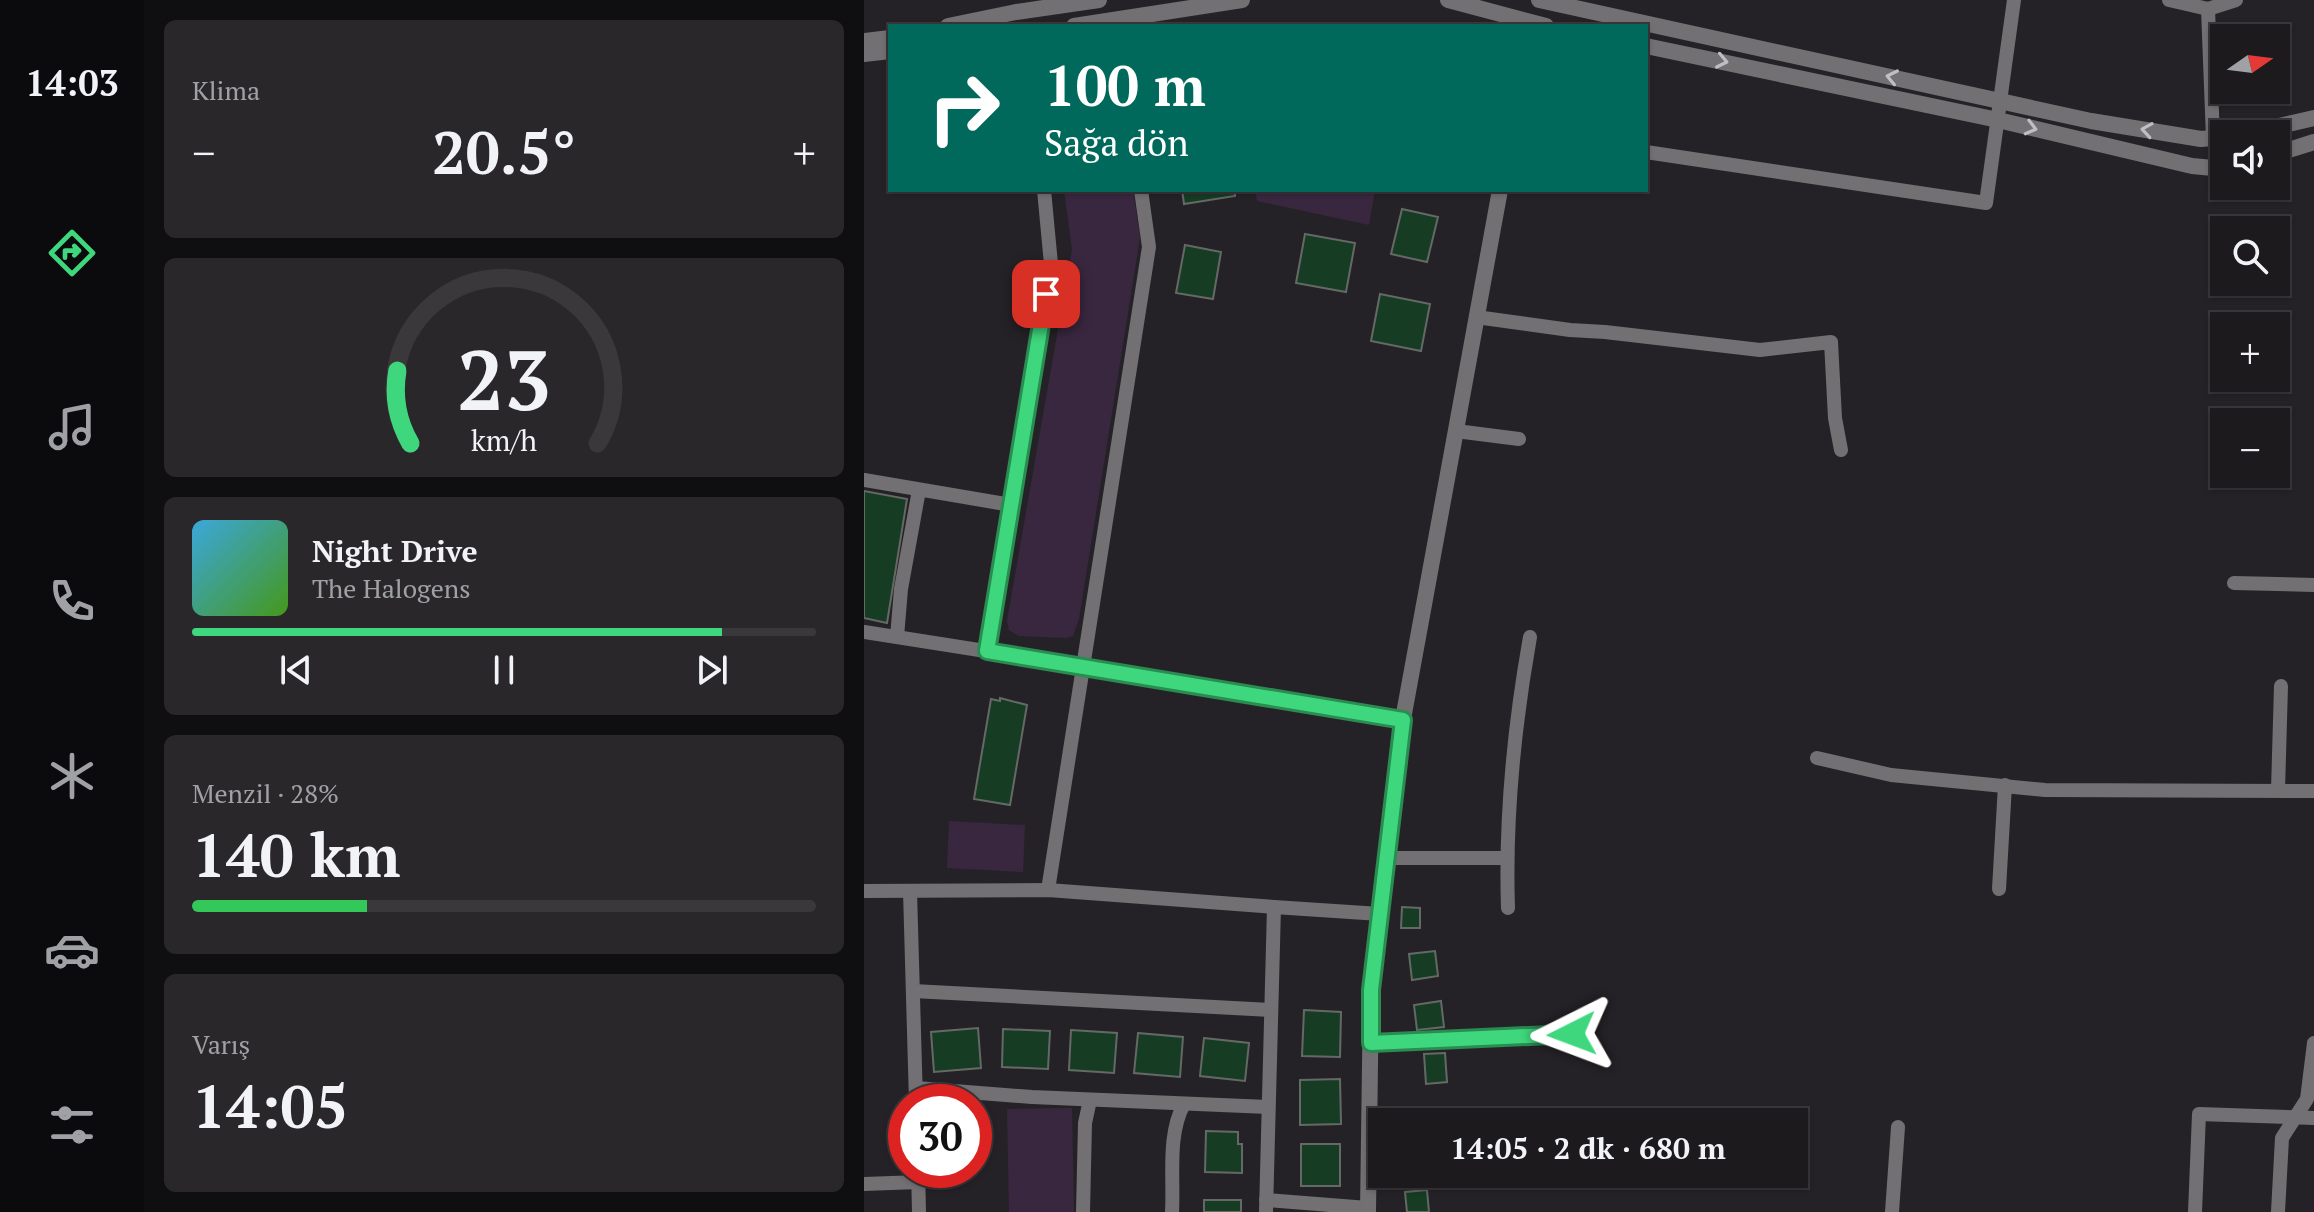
<!DOCTYPE html>
<html lang="tr">
<head>
<meta charset="utf-8">
<style>
	body { margin:0; font-family:"PT Serif",serif; background:#29272a; color:#f1f3f6; height:100vh; display:flex; flex-direction:column; font-size:30px; white-space:nowrap }
	* { box-sizing:border-box; margin:0 }
	p { font-size:26px; color:#a0a1a4 }
	.icon { flex:none; width:44px; height:44px; fill:none; stroke:currentColor; stroke-width:2; stroke-linecap:round; stroke-linejoin:round }
	.map { position:relative; flex:1; overflow:hidden }
	.details { display:flex; flex-direction:column; gap:20px; padding:20px; background:#0f0e10; width:720px }
	.details>* { flex:none }
	.guide { position:absolute; left:24px; top:24px; width:760px; height:168px; border-radius:0px; box-shadow:0 2px 6px #0004,0 0 0 2px #3a383b; background:#00695c; color:#fff; overflow:hidden }
	.needle { width:52px; rotate:76deg }
	.tools { position:absolute; left:1346px; top:24px; display:grid; gap:16px }
	.tools a { display:grid; place-items:center; width:80px; height:80px; border-radius:0px; background:#1c1a1d; box-shadow:0 2px 6px #0004,0 0 0 2px #3a383b; font-size:40px }
	.speed { position:absolute; left:24px; top:1084px; display:flex; gap:16px; font-size:40px; font-weight:700; text-align:center }
	.speed>* { display:grid; place-content:center; width:104px; height:104px; border-radius:50%; background:#1c1a1d; box-shadow:0 2px 6px #0004,0 0 0 2px #3a383b; line-height:1 }
	.speed .limit { border:12px solid #d22; background:#fff; color:#111 }
	.pin { position:absolute; display:grid; place-items:center; width:68px; height:68px; color:#fff; margin:-34px; border-radius:16px; box-shadow:0 4px 12px #0006 }
	.me { position:absolute; width:88px; margin:-44px; rotate:267deg; stroke-linejoin:round; filter:drop-shadow(0 0 6px #0008) }
	.turn { display:flex; align-items:center; gap:28px; height:168px; padding:0 24px; font-size:36px }
	.turn .icon { width:104px; height:104px; stroke-width:2.5 }
	.turn b { display:block; font-size:56px; line-height:68px }
	.big { font-size:60px; font-weight:700; line-height:1.1 }
	.details .widget { flex:1; display:flex; flex-direction:column; justify-content:center; gap:12px; min-width:0; padding:0 28px; border-radius:12px; background:#29272a }
	.details .dial { align-items:center; gap:0 }
	.dial svg { height:208px; overflow:visible; fill:none; stroke:#3a383b; stroke-width:7; stroke-linecap:round; text-anchor:middle }
	.dial text { fill:#f1f3f6; stroke:none }
	.song { display:flex; align-items:center; gap:24px }
	.cover { width:96px; height:96px; border-radius:12px; background:linear-gradient(135deg,hsl(200 70% 55%),hsl(100 70% 35%)) }
	.played { height:8px; border-radius:4px; background:linear-gradient(90deg,#3fd77d 85%,#3a383b 85%) }
	.keys { display:flex; justify-content:space-around; direction:ltr }
	.heat { display:flex; justify-content:space-between; align-items:center; font-size:44px; direction:ltr }
	.charge { height:12px; border-radius:6px; background:linear-gradient(90deg,#34c759 28%,#3a383b 0) }
	.trip { position:absolute; left:504px; top:1108px; width:440px; height:80px; border-radius:0px; background:#1c1a1d; box-shadow:0 2px 6px #0004,0 0 0 2px #3a383b; font-weight:700; line-height:80px; text-align:center }
	main { display:flex; flex:1; min-height:0 }
	.menu { display:flex; flex-direction:column; width:144px; justify-content:space-around; align-items:center; background:#0b0a0c; color:#a0a1a4 }
	.menu .icon { width:56px; height:56px }
	.menu .active { color:#3fd77d }
	.menu b { font-size:36px; color:#f1f3f6 }
	.map>svg:first-child { display:block }
	.green { fill:#39273f }
	.building { fill:#163c23; stroke:#646965; stroke-width:2 }
	.lines { fill:none; stroke-linecap:round; stroke-linejoin:round }
	.minor { stroke:#727072; stroke-width:14 }
	.tertiary { stroke:#727072; stroke-width:16 }
	.oneway { stroke:#c0bec0 }
	.route-casing { stroke:#298c51; stroke-width:20 }
	.route { stroke:#3fd77d; stroke-width:14 }
</style>
</head>
<body>
<main>
<nav class="menu">
<b>14:03</b>
<svg class="icon active" aria-label="directions" viewBox="0 0 24 24"><path d="M12 3l9 9-9 9-9-9zM9 14v-3h6M13 9l2 2-2 2"/></svg>
<svg class="icon" aria-label="music" viewBox="0 0 24 24"><path d="M9 18V5l10-2v13"/><circle cx="6" cy="18" r="3"/><circle cx="16" cy="16" r="3"/></svg>
<svg class="icon" aria-label="phone" viewBox="0 0 24 24"><path d="M5 4h4l2 5-3 2q2 4 5 5l2-3 5 2v4C11 20 4 13 5 4z"/></svg>
<svg class="icon" aria-label="climate" viewBox="0 0 24 24"><path d="M12 3v18M4 7l16 10M4 17L20 7"/></svg>
<svg class="icon" aria-label="car" viewBox="0 0 24 24"><path d="M5 17H2v-5l4-1 3-4h7l3 4 3 1v5h-3M9 17h6M6 11h13"/><circle cx="7" cy="17" r="2"/><circle cx="17" cy="17" r="2"/></svg>
<svg class="icon" aria-label="filters" viewBox="0 0 24 24"><path d="M4 7h16M4 17h16"/><circle cx="9" cy="7" r="2"/><circle cx="15" cy="17" r="2"/></svg>
</nav>
<section class="details">
<div class="widget"><p>Klima</p>
<div class="heat"><a>−</a><b class="big">20.5°</b><a>+</a></div>
</div>
<div class="widget dial"><svg viewBox="0 0 100 80">
<path d="M14 69A42 42 0 1 1 86 69"/>
<path d="M14 69A42 42 0 0 1 9 41" stroke="#3fd77d"/>
<text x="50" y="56" font-size="32" font-weight="700">23</text>
<text x="50" y="72" font-size="11">km/h</text>
</svg></div>
<div class="widget">
<div class="song"><i class="cover"></i><div><b>Night Drive</b><p>The Halogens</p></div></div>
<div class="played"></div>
<div class="keys"><svg class="icon" aria-label="previous" viewBox="0 0 24 24"><path d="M18 5L8 12l10 7zM5 5v14"/></svg><svg class="icon" aria-label="pause" viewBox="0 0 24 24"><path d="M8 5v14M16 5v14"/></svg><svg class="icon" aria-label="next" viewBox="0 0 24 24"><path d="M6 5l10 7-10 7zM19 5v14"/></svg></div>
</div>
<div class="widget"><p>Menzil · 28%</p><b class="big">140 km</b><div class="charge"></div></div>
<div class="widget"><p>Varış</p><b class="big">14:05</b></div>
</section>
<div class="map">
<svg width="1450" height="1212" viewBox="0 0 1450 1212">
	<rect width="100%" height="100%" fill="#252227"/>
	<g class="green">
		<polygon points="200,190 269,190 276,238 215,619 209,636 202,638 155,636 145,630 143,621 208,249"/>
		<polygon points="391,190 511,190 505,225 393,201"/>
		<polygon points="85,821 161,825 159,872 83,868"/>
		<polygon points="208,1108 210,1212 145,1212 143,1109"/>
	</g>
	<g class="building">
		<polygon points="318,190 371,190 371,196 320,204"/>
		<polygon points="538,209 574,217 563,262 527,254"/>
		<polygon points="441,234 491,243 482,292 432,283"/>
		<polygon points="321,245 357,252 349,299 312,293"/>
		<polygon points="516,294 566,304 557,351 507,341"/>
		<polygon points="0,491 43,499 23,623 0,618"/>
		<polygon points="136,698 163,705 146,805 110,799 127,699 136,701"/>
		<polygon points="538,907 556,908 556,928 537,928"/>
		<polygon points="571,951 574,976 548,980 545,954"/>
		<polygon points="577,1001 580,1027 553,1030 550,1005"/>
		<polygon points="440,1010 477,1012 476,1057 438,1056"/>
		<polygon points="114,1028 117,1068 70,1072 67,1032"/>
		<polygon points="139,1029 186,1031 184,1069 138,1067"/>
		<polygon points="207,1030 253,1033 250,1073 205,1070"/>
		<polygon points="274,1033 319,1037 316,1077 270,1073"/>
		<polygon points="340,1038 385,1043 381,1081 336,1076"/>
		<polygon points="581,1053 583,1082 562,1084 560,1054"/>
		<polygon points="476,1079 477,1124 436,1125 436,1080"/>
		<polygon points="560,1111 562,1122 528,1122 528,1116"/>
		<polygon points="342,1131 374,1132 374,1144 378,1144 378,1173 341,1172"/>
		<rect x="437" y="1144" width="39" height="42"/>
		<polygon points="563,1190 565,1212 543,1212 541,1192"/>
		<rect x="340" y="1200" width="37" height="12"/>
	</g>
	<g class="lines">
		<g class="minor">
			<polyline points="1305,0 1344,9 1372,0"/>
			<polyline points="1344,9 1349,138"/>
			<polyline points="782,152 1122,203 1150,0"/>
			<polyline points="612,317 706,330 741,332 896,350 967,342 971,418 977,450"/>
			<polyline points="592,431 655,439"/>
			<polyline points="0,480 147,505"/>
			<polyline points="1370,583 1450,585"/>
			<polyline points="0,632 363,689 539,720"/>
			<polyline points="33,637 37,589 55,490"/>
			<polyline points="123,651 187,264 180,190"/>
			<polyline points="953,758 1027,775 1181,790 1450,791"/>
			<polyline points="1414,790 1417,686"/>
			<polyline points="523,858 643,858"/>
			<polyline points="1135,889 1141,785"/>
			<polyline points="184,890 285,247 277,190"/>
			<polyline points="0,891 184,890 410,907"/>
			<polyline points="46,891 52,1102"/>
			<path d="M644,908C641,817 650,727 666,637"/>
			<polyline points="49,991 407,1010"/>
			<polyline points="507,1043 708,1034"/>
			<polyline points="52,1088 168,1097 404,1107"/>
			<polyline points="54,1170 55,1212"/>
			<polyline points="0,1184 55,1182"/>
			<polyline points="402,1200 504,1208"/>
			<polyline points="219,1212 221,1123 226,1100"/>
			<path d="M308,1212C310,1177 303,1135 320,1104"/>
			<polyline points="402,1212 410,907 516,914"/>
			<polyline points="1028,1212 1034,1127"/>
			<polyline points="1331,1212 1335,1114 1450,1118"/>
			<polyline points="1414,1212 1418,1138 1443,1099 1450,1043"/>
		</g>
		<g class="tertiary">
			<polyline points="584,0 682,26"/>
			<polyline points="675,0 1227,121 1337,139 1360,137"/>
			<polyline points="84,26 152,12 235,0"/>
			<polyline points="210,26 378,0"/>
			<polyline points="0,41 26,38"/>
			<polyline points="782,46 1134,120 1328,166 1360,169"/>
			<polyline points="0,54 26,51"/>
			<polyline points="1381,134 1450,118"/>
			<polyline points="1412,154 1450,142"/>
			<polyline points="504,1212 507,990 537,730 636,190"/>
		</g>
	</g>
	<defs><path id="oneway-chevron" d="M-2-3.5L2.5 0L-2 3.5" fill="none" stroke-width="1.6" stroke-linecap="round" stroke-linejoin="round" transform="scale(2)"/></defs>
	<g class="oneway">
		<use href="#oneway-chevron" transform="translate(858 61) rotate(12)"/>
		<use href="#oneway-chevron" transform="translate(1028 77) rotate(-168)"/>
		<use href="#oneway-chevron" transform="translate(1167 128) rotate(15)"/>
		<use href="#oneway-chevron" transform="translate(1283 130) rotate(-171)"/>
	</g>
	<g class="lines">
		<g class="route-casing">
			<polyline id="route" points="182,294 123,651 539,720 507,990 507,1043 708,1034"/>
		</g>
		<use href="#route" class="route"/>
	</g>
</svg>
<div class="tools">
<a><svg class="needle" viewBox="-14 -14 28 28"><path d="M0-13l5 13h-10z" fill="#e53935"/><path d="M0 13l5-13h-10z" fill="#a0a1a4"/></svg></a>
<a><svg class="icon" aria-label="sound" viewBox="0 0 24 24"><path d="M4 9h4l5-4v14l-5-4H4zM17 9q2 3 0 6"/></svg></a>
<a><svg class="icon" aria-label="search" viewBox="0 0 24 24"><circle cx="10" cy="10" r="6"/><path d="M15 15l6 6"/></svg></a>
<a>+</a>
<a>−</a>
</div>
<div class="speed"><div class="limit">30</div></div>
<div class="pin" style="left:182px;top:294px;background:#d93025"><svg class="icon" aria-label="arrive" viewBox="0 0 24 24"><path d="M6 21V4h12l-3 4 3 4H6"/></svg></div>
<svg class="me" style="left:708px;top:1034px" viewBox="-20 -20 40 40"><path d="M0-17L14 15 0 8-14 15z" fill="#3fd77d" stroke="#fff" stroke-width="4"/></svg>
<div class="trip">14:05 · 2 dk · 680 m</div>
<div class="guide">
<div class="turn"><svg class="icon" aria-label="right" viewBox="0 0 24 24"><path d="M7 20v-9h11M14 6l5 5-5 5"/></svg><div><b>100 m</b>Sağa dön</div></div>
</div>
</div>
</main>
</body>
</html>
